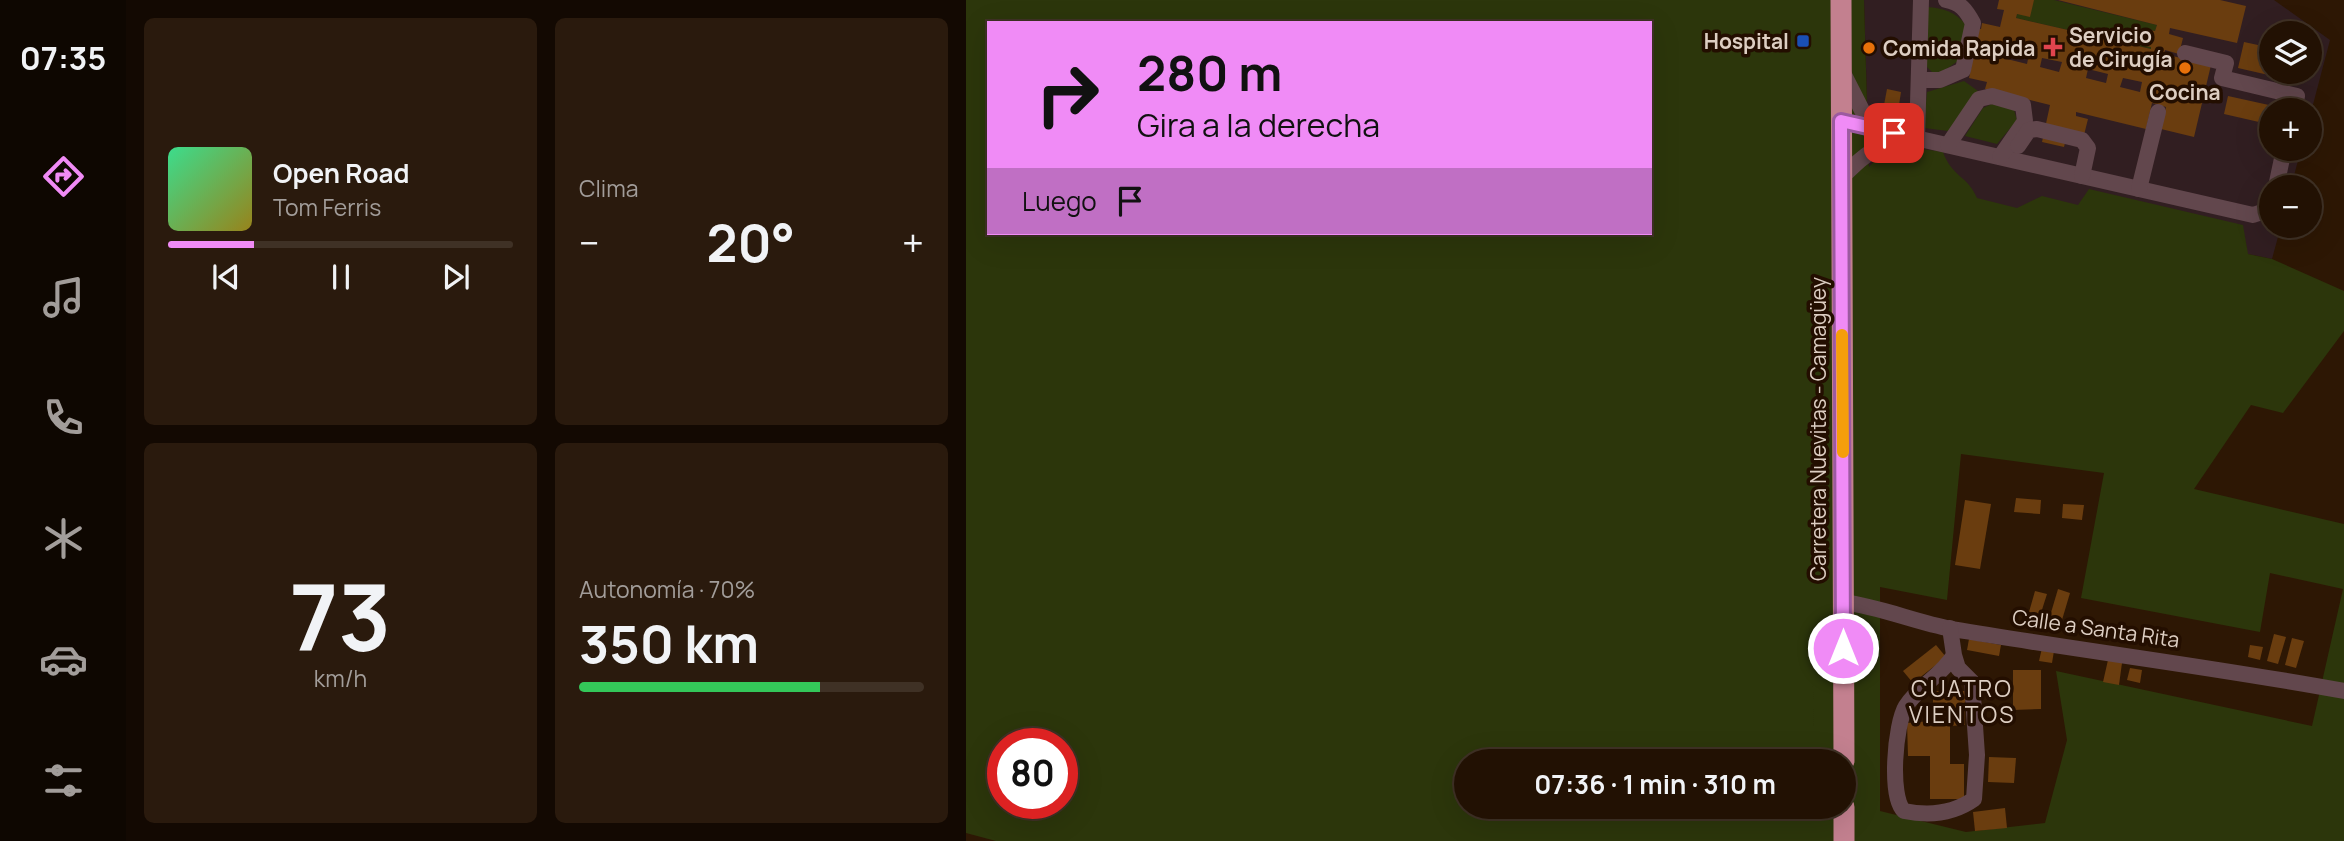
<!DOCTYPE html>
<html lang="es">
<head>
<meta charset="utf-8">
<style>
	body { margin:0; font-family:Manrope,sans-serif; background:#2a1a0d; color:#f1f3f6; height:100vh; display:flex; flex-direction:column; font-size:26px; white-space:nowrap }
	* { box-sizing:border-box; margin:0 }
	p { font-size:23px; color:#a29d9a }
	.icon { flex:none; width:38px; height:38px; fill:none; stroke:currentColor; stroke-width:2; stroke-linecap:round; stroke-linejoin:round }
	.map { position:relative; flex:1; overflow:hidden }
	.panel { display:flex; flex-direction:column; gap:18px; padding:18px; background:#130902; width:840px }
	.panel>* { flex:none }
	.guide { position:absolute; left:21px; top:21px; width:665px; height:214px; border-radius:0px; box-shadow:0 7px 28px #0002,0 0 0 2px #3f3125; background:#f08bf6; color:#111; overflow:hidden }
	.fabs { position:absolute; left:1293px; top:21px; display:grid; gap:14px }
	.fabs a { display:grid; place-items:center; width:63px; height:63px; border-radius:50%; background:#221103; box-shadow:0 7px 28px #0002,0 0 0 2px #3f3125; font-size:35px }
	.speed { position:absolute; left:21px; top:728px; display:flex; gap:14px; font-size:35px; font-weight:700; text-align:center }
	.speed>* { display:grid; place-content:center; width:91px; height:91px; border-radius:50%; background:#221103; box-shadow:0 7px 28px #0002,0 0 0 2px #3f3125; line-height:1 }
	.speed .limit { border:10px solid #d22; background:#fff; color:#111 }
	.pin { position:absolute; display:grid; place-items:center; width:60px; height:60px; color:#fff; margin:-30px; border-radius:14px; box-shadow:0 4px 10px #0006 }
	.me { position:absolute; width:77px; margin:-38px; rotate:0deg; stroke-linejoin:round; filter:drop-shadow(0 0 5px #0008) }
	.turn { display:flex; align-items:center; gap:24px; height:147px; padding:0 35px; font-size:32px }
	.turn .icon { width:91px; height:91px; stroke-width:2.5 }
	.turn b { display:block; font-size:49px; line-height:60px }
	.then { display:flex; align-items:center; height:66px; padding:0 35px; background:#0003; gap:14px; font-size:26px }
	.big { font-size:52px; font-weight:700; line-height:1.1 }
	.panel .widget { flex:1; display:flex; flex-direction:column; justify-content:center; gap:10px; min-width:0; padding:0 24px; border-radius:10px; background:#2a1a0d }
	.panel .dial { align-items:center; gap:0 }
	.dial b { font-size:91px; line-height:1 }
	.song { display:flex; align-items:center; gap:21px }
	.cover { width:84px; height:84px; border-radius:10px; background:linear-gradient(135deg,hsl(150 70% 55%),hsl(50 70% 35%)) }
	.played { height:7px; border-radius:4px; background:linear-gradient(90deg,#f08bf6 25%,#3f3125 25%) }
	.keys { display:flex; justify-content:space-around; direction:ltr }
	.heat { display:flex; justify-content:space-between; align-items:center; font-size:38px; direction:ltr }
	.charge { height:10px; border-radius:5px; background:linear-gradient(90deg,#34c759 70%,#3f3125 0) }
	.panel .tiles { flex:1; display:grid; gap:18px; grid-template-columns:repeat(2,1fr) }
	.trip { position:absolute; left:488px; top:749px; width:402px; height:70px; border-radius:35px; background:#221103; box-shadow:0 7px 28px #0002,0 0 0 2px #3f3125; font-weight:700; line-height:70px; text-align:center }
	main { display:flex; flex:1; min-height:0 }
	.dock { display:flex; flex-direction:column; width:126px; justify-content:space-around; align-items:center; background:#0e0701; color:#a29d9a }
	.dock .icon { width:49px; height:49px }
	.dock .current { color:#f08bf6 }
	.dock b { font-size:32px; color:#f1f3f6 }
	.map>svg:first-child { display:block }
	.medical { fill:#311e21; fill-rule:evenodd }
	.green { fill:#2c360b; fill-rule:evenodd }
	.building { fill:#6a3d0f; fill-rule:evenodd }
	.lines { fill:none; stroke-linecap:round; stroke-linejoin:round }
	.minor { stroke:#62474d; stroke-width:16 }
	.highway { stroke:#c3808f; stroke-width:21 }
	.route-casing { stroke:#9c5aa0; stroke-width:18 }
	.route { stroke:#f08bf6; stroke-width:12 }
	.slow { stroke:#f59e0b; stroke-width:12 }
	.transit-dot { fill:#1a4fb4; stroke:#230e00; stroke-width:2.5 }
	.health-dot { fill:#e0444e; stroke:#230e00; stroke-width:2.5 }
	.food-dot { fill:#e8710a; stroke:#230e00; stroke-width:2.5 }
	.labels { text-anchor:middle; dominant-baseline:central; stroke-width:7; stroke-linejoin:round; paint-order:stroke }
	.poi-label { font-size:21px; font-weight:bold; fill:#ddcec2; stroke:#230e00; text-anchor:start }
	.street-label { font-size:21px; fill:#ddcec2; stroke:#230e00 }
	.neighbourhood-label { font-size:23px; letter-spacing:2px; fill:#ddcec2; stroke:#230e00 }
</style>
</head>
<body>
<main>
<nav class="dock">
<b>07:35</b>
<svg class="icon current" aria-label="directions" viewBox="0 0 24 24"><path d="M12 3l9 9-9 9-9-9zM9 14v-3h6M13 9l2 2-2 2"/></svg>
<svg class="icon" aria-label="music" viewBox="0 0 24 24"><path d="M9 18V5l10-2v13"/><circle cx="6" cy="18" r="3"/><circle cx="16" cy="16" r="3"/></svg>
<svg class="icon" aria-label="phone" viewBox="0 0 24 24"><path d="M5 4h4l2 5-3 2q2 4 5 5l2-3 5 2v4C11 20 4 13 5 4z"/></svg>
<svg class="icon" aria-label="climate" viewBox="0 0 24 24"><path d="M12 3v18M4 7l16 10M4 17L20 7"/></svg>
<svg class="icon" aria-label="car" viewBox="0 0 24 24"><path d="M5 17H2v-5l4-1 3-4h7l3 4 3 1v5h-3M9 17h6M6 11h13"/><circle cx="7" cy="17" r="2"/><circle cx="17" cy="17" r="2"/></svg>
<svg class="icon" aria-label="filters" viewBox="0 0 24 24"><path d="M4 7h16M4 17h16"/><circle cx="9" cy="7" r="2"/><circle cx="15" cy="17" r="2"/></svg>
</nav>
<section class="panel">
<div class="tiles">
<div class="widget">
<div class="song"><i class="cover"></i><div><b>Open Road</b><p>Tom Ferris</p></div></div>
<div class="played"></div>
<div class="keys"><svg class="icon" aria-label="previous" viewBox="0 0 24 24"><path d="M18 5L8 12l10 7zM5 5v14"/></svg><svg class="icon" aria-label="pause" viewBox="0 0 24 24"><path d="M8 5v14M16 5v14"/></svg><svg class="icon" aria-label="next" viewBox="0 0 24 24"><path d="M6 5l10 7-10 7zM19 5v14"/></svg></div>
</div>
<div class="widget"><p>Clima</p>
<div class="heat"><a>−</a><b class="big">20°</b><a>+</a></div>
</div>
<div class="widget dial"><b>73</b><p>km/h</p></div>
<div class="widget"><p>Autonomía · 70%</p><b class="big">350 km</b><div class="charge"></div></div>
</div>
</section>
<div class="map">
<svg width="1378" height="841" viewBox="0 0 1378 841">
	<rect width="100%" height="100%" fill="#2d1704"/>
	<path class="medical" d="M898,0H1308L1364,40L1344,116V110H1306V149H1335L1325,187H1306V226H1315L1306,259L1282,254L1107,322L903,169ZM1306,33H1344V72H1306Z"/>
	<g class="green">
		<path d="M0,0H898L902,137L907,138L902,143L903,167C925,141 945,148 977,152C986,177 1002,176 1011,198L1051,208L1076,196L1112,205L1123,189L1277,225L1282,254L1306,259L1378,291V331L1317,413L1285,405L1228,489L1378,524V841H30L0,833ZM23,23H684V233H23ZM837,295L848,727V726ZM995,454L1138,473L1115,598L1294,632L1304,573L1377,589L1346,726L1090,671L1101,740L1079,823L1000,832L914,811V587L981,600ZM37,744H96V803H37ZM500,761H878V807H500Z"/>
		<polygon points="1066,0 1088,0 1191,25 1189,31 1183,30 1179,45 1185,47 1185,49 1050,18 1051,14 1064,16"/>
		<path d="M961,7C978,8 989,12 1000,25L992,61L976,72H966L960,66Z"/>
		<polygon points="998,81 1012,91 982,131 958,128 961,92"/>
		<polygon points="1026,104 1048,110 1051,120 1031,144 999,136 1017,108"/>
	</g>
	<g class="building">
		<path d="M1033,0H1068L1064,17L1051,14L1050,18L1185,49V47L1179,46L1183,30L1189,31L1191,25L1092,0H1254L1280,6L1271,43L1204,28L1203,34L1217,38L1213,54L1199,50L1198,54L1245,65L1228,137L1195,129L1200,107L1186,103L1180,129L1110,112V116L1122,119L1118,135L1102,131L1098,147L1076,142L1084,105L1019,89L1021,82L1003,78L1006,64L992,61L1000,25L1015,29L1016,23L1034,27L1038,10L1031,9ZM1043,50L1063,54L1061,64L1041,59ZM1076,58L1096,62L1093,72L1074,67ZM1122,69L1142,74L1140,83L1120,78ZM1157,78L1176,82L1174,92L1154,87Z"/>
		<polygon points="1278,42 1306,48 1306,72 1322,72 1320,79 1272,68"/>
		<polygon points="921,89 935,92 930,124 915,121"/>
		<polygon points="1262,96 1321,109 1320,110 1306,110 1306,125 1258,114"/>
		<polygon points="1050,498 1075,500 1074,514 1048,512"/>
		<polygon points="999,500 1025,504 1014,569 989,565"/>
		<polygon points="1097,504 1118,505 1116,520 1096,518"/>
		<polygon points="1092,589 1104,593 1096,620 1084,616"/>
		<polygon points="1069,591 1081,594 1074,616 1063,612"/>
		<polygon points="1308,634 1320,637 1312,664 1301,661"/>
		<polygon points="1326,638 1338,641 1330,668 1319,665"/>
		<polygon points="1003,639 1035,645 1033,656 1001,650"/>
		<polygon points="970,645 980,657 947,683 937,671"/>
		<polygon points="1284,645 1297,647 1294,660 1282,657"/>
		<polygon points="1076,648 1088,651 1086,663 1073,661"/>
		<polygon points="1142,660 1156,663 1153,685 1137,682"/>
		<polygon points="1164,668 1176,670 1174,683 1161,680"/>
		<polygon points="1047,670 1075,670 1075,709 1047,710"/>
		<polygon points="968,691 999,691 999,725 984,726 984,764 998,764 998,799 964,799 964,756 942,756 941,723 965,721"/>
		<polygon points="1023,757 1050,758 1048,783 1022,782"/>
		<polygon points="1039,808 1041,828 1009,831 1007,812"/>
	</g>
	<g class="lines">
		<g class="minor">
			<polyline points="1219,53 1260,63 1256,78 1331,96 1327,110"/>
			<polyline points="877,73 905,128"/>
			<path d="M953,80H974L997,70L1007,23C1000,10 995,3 980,0"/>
			<polyline points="875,121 1287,215 1302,210 1306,204"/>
			<polyline points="982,145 1013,99 1026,96 1057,105 1059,121 1034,157"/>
			<polyline points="1052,146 1063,130 1071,129 1116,140 1122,148 1116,176"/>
			<path d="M875,178C904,150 910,144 951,138L955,0"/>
			<polyline points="1310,187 1318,149"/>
			<polyline points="1173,189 1192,112"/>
			<path d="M877,602C915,607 949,622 986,629C1117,651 1248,667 1378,691"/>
			<path d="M984,628L988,655C976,675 953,686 940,706C929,724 923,797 938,811C963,816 987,814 1008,799L1011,755L1006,682L992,668L988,655"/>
		</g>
		<g class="highway">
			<polyline points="875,0 878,761"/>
			<polyline points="878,807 878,841"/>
		</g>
	</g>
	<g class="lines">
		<g class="route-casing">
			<polyline id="route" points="877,648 875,121 928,133"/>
		</g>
		<use href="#route" class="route"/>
		<polyline class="slow" points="876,335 877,452"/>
	</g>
	<rect class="transit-dot" x="830" y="34" width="14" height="14" rx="3.5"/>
	<path class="health-dot" d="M1083.5 36.5h7v7h7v7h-7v7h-7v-7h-7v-7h7z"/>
	<g class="food-dot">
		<circle cx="903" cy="48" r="7"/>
		<circle cx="1219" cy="68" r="7"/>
	</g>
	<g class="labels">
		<g class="poi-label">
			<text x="1103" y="35">Servicio<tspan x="1103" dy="24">de Cirugía</tspan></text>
			<text x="823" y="41" text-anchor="end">Hospital</text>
			<text x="917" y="48">Comida Rapida</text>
			<text x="1219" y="92" text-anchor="middle">Cocina</text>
		</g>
		<g class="street-label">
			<text transform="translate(852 429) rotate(-90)">Carretera Nuevitas - Camagüey</text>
			<text transform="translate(1130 628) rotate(8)">Calle a Santa Rita</text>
		</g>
		<g class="neighbourhood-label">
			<text x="996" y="688">CUATRO<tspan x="996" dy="26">VIENTOS</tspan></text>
		</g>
	</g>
</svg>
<div class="fabs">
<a><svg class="icon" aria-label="layers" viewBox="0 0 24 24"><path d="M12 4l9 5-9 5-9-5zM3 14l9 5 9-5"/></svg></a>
<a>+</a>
<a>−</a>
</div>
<div class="speed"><div class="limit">80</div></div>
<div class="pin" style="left:928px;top:133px;background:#d93025"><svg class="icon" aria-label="arrive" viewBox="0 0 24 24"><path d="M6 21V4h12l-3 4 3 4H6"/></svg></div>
<svg class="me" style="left:877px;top:648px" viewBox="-20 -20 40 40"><circle r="17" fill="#f08bf6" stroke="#fff" stroke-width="3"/><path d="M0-11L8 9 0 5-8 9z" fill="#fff"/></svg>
<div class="trip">07:36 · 1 min · 310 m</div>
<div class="guide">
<div class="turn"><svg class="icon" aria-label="right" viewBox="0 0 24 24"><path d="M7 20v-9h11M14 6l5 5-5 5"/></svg><div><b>280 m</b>Gira a la derecha</div></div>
<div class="then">Luego<svg class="icon" aria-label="arrive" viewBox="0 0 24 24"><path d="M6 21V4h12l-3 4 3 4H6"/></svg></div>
</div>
</div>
</main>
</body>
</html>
